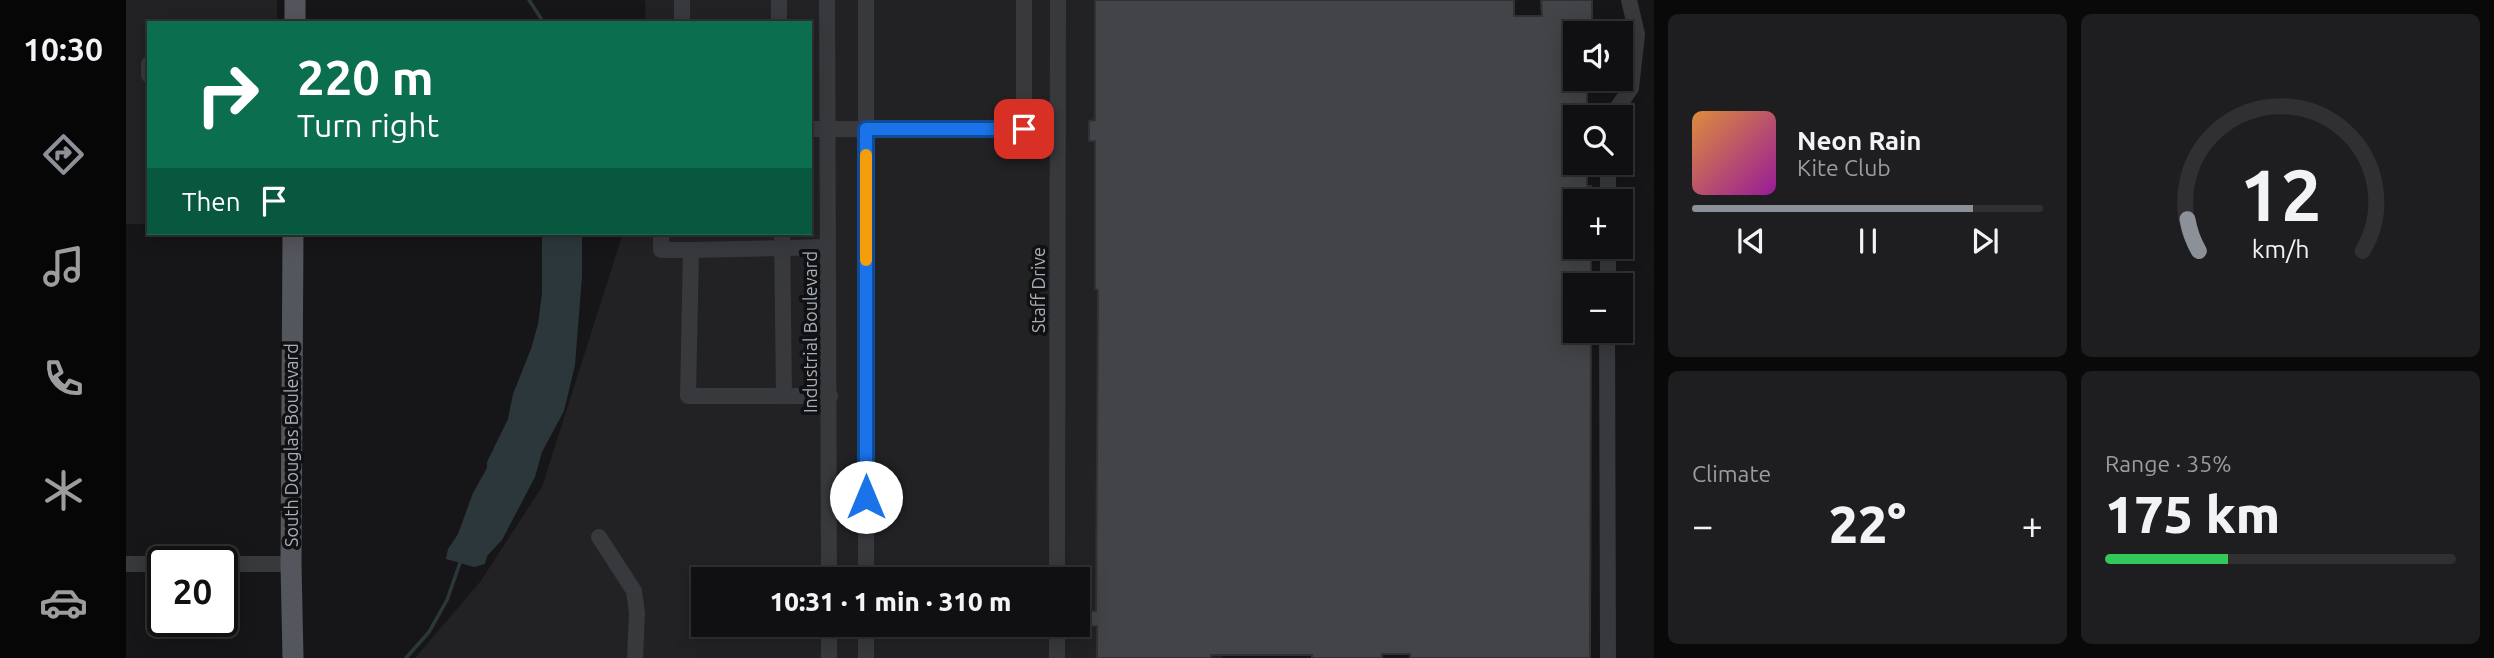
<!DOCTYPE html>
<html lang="en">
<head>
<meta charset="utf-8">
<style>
	body { margin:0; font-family:Ubuntu,sans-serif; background:#1e1e20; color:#f1f3f6; height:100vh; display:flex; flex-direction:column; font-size:26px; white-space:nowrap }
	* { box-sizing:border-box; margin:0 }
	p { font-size:23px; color:#9c9d9f }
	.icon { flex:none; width:38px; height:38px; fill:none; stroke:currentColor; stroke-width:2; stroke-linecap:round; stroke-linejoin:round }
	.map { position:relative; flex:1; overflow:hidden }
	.panel { display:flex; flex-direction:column; gap:14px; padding:14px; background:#09090a; width:840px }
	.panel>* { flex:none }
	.top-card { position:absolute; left:21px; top:21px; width:665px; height:214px; border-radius:0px; box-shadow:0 4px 18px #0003,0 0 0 2px #303032; background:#0b6e4f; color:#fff; overflow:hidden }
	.controls { position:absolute; left:1437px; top:21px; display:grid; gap:14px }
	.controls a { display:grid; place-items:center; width:70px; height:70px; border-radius:0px; background:#101012; box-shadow:0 4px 18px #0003,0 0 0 2px #303032; font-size:35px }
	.speed { position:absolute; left:21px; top:546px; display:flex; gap:14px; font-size:35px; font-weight:700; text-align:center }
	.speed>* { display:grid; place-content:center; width:91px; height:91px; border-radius:50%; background:#101012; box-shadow:0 4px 18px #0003,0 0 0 2px #303032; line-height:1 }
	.speed .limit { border:4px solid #111; border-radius:10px; background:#fff; color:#111 }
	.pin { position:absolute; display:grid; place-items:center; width:60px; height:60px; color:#fff; margin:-30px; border-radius:14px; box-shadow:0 4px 10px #0006 }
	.me { position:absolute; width:77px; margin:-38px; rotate:0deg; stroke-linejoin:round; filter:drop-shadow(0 0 5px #0008) }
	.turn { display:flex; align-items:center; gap:24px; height:147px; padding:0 35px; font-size:32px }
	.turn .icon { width:91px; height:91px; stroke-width:2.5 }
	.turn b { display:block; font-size:49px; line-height:60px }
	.then { display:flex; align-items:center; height:66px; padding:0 35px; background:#0003; gap:14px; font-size:26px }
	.big { font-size:52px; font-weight:800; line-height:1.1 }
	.panel .widget { flex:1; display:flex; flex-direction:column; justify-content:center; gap:10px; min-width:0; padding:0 24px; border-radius:10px; background:#1e1e20 }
	.panel .dial { align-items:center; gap:0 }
	.dial svg { height:182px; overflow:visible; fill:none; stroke:#303032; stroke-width:7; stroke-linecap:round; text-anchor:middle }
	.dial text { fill:#f1f3f6; stroke:none }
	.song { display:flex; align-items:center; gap:21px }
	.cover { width:84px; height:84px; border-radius:10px; background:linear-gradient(135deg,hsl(30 70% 55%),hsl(300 70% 35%)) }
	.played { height:7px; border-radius:4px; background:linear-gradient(90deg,#8c9099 80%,#303032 80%) }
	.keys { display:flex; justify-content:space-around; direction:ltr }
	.heat { display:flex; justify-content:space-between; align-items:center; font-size:38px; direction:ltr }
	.charge { height:10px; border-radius:5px; background:linear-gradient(90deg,#34c759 35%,#303032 0) }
	.panel .tiles { flex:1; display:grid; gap:14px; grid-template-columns:repeat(2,1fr) }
	.trip { position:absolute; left:565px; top:567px; width:399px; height:70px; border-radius:0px; background:#101012; box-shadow:0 4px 18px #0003,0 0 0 2px #303032; font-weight:800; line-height:70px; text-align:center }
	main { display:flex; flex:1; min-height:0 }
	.tabs { display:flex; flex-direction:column; width:126px; justify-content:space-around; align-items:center; background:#060607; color:#9c9d9f }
	.tabs .icon { width:49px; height:49px }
	.tabs .selected { color:#8c9099 }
	.tabs b { font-size:32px; color:#f1f3f6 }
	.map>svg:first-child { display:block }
	.built { fill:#222225; fill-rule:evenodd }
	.water { fill:#2c373c }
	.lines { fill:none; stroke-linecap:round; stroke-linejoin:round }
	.stream { stroke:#2c373c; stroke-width:3.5 }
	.building { fill:#424448; stroke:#303134; stroke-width:2 }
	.minor { stroke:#37393d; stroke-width:16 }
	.major { stroke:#53565c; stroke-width:21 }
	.route-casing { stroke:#114b97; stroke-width:18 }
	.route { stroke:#1a73e8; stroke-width:12 }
	.slow { stroke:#f59e0b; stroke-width:12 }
	.labels { text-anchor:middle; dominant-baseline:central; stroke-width:7; stroke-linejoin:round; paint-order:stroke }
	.street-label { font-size:18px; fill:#a8afb8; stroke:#111113 }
</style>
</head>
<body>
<main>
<nav class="tabs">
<b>10:30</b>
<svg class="icon selected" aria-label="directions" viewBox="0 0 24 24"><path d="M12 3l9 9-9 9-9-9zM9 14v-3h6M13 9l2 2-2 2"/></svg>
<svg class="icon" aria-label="music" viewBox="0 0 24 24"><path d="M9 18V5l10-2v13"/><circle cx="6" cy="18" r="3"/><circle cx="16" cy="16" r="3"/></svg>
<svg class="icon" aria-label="phone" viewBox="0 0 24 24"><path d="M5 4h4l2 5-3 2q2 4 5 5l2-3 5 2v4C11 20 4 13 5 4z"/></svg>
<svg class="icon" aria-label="climate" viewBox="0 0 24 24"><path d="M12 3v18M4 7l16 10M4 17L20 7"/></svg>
<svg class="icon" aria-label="car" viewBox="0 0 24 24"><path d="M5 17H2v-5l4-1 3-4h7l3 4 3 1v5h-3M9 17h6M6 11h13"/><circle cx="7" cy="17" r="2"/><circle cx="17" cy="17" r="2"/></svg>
</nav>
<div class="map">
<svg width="1528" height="658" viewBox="0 0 1528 658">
	<rect width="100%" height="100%" fill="#161618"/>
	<g class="built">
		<polygon points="0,0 151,0 151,23 23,23 23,224 0,224"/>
		<path d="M519,0H1089L1096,658H289L354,582L416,487L497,233H684V23H520ZM578,579H952V625H578Z"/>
	</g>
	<polygon class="water" points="416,233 456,233 456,276 449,365 438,411 416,452 409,477 376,540 361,556 359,564 348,567 320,559 322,549 332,534 347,493 361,468 361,462 382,419 387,394 405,349 412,324 416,293"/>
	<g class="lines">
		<g class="stream">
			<polyline points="403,0 418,23"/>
			<polyline points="280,658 303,632 321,600 335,560"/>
		</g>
	</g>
	<polygon class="building" points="969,0 1388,0 1388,16 1416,16 1415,0 1466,0 1466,33 1449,33 1449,79 1461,79 1461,117 1449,117 1449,163 1461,163 1461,186 1465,186 1465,201 1449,201 1449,247 1465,247 1465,285 1449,285 1449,331 1465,331 1464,658 1284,658 1284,654 1256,654 1256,658 1186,658 1186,655 1085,655 1085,658 971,658 971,626 962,626 963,611 970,611 972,290 969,289 969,141 963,141 963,121 969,120"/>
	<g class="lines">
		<g class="minor">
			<polyline points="556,0 556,23"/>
			<polyline points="653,0 653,23"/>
			<polyline points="701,0 703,579"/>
			<polyline points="740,0 740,579"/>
			<polyline points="23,64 23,75"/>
			<polyline points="1485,117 1505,88 1511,34 1503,0"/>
			<polyline points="684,129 898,129 898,0"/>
			<polyline points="1482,201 1482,163"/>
			<polyline points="535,233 535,250 565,250 562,396 704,396"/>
			<polyline points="656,233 658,396"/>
			<polyline points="565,250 702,247"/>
			<polyline points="1482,285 1482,247"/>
			<polyline points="1481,331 1482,658"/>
			<polyline points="473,537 508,591 511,613 509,658"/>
			<polyline points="0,564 37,564"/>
			<polyline points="96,564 165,564"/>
			<polyline points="931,579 932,0"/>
			<polyline points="740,625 740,658"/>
			<polyline points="931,625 931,658"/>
			<polyline points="703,658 703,625"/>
		</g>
		<g class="major">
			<polyline points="169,23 169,0"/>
			<polyline points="167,658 165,564 167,233"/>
		</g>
	</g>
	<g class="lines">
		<g class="route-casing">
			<polyline id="route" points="740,497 740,129 898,129"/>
		</g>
		<use href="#route" class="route"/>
		<polyline class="slow" points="740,155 740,260"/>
	</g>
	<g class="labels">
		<g class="street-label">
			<text transform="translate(912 290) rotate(-90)">Staff Drive</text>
			<text transform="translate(684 332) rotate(-90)">Industrial Boulevard</text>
			<text transform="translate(165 445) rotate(-90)">South Douglas Boulevard</text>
		</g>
	</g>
</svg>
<div class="controls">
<a><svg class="icon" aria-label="sound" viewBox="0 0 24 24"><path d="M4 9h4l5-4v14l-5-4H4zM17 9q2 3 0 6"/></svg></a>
<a><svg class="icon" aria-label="search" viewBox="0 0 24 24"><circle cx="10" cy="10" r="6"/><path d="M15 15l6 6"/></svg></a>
<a>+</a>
<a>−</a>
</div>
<div class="speed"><div class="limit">20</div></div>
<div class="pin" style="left:898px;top:129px;background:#d93025"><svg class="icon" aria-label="arrive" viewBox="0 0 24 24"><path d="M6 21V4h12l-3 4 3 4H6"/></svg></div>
<svg class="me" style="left:740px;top:497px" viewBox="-20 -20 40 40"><circle r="19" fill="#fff"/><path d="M0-13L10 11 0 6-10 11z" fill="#1a73e8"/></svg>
<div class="trip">10:31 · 1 min · 310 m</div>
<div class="top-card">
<div class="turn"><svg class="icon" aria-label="right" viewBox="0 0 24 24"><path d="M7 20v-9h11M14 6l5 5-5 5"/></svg><div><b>220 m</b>Turn right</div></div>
<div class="then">Then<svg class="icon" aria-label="arrive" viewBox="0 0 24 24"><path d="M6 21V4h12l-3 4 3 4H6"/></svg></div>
</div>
</div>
<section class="panel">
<div class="tiles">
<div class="widget">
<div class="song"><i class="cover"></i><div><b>Neon Rain</b><p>Kite Club</p></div></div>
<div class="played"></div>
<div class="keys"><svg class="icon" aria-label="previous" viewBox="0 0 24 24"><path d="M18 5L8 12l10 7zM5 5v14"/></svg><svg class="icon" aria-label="pause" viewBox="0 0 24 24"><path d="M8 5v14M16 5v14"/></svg><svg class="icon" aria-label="next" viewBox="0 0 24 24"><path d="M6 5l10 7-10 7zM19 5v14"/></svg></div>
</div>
<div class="widget dial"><svg viewBox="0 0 100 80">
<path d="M14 69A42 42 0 1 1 86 69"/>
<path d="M14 69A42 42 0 0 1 9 55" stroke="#8c9099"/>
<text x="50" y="56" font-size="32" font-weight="700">12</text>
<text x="50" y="72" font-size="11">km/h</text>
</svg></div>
<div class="widget"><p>Climate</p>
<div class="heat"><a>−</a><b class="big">22°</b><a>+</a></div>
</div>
<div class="widget"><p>Range · 35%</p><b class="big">175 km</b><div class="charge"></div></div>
</div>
</section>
</main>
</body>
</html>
